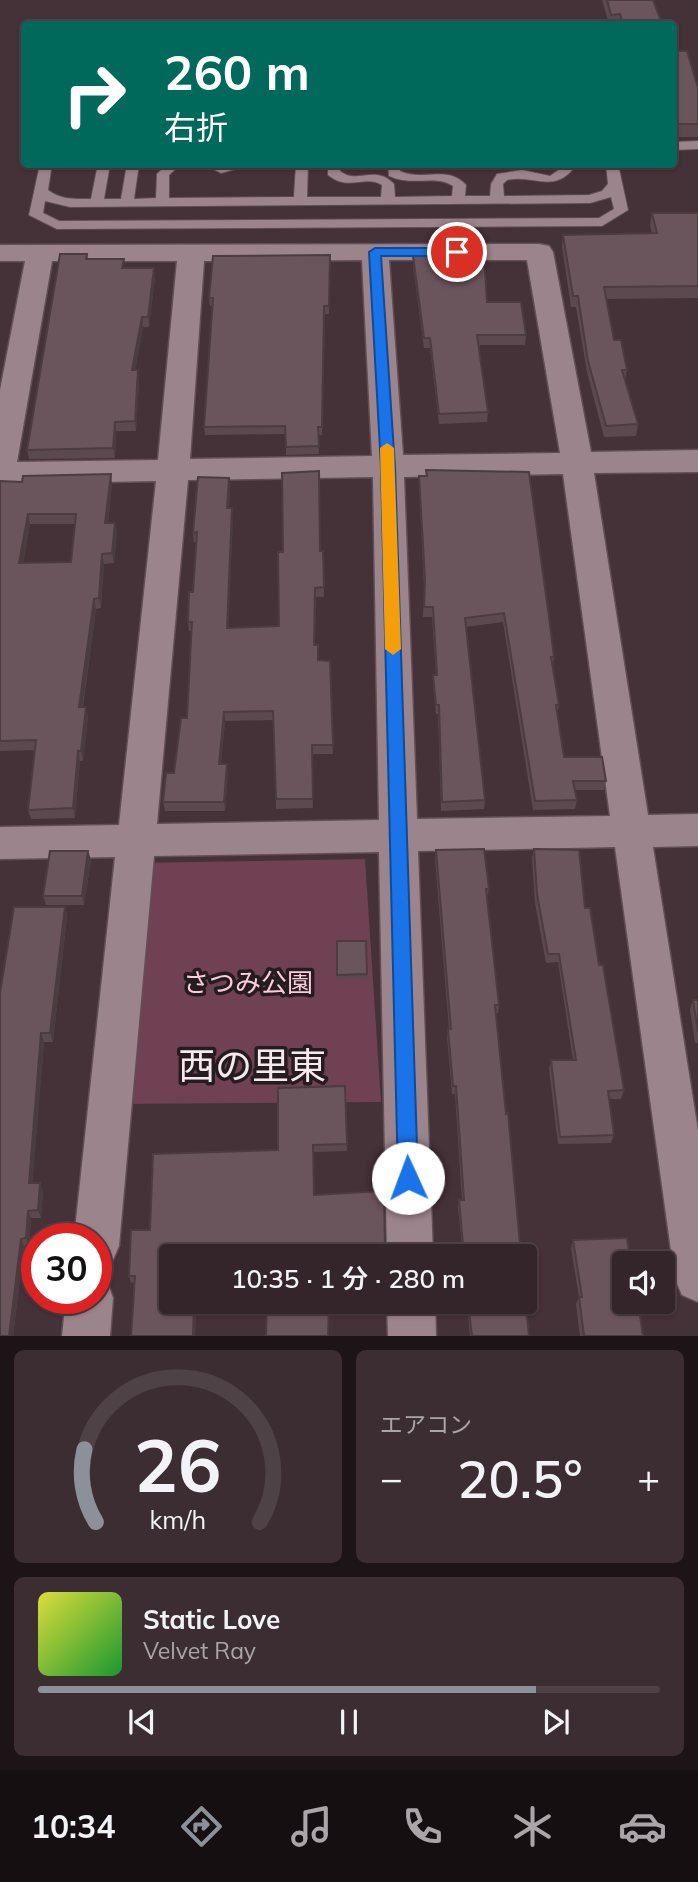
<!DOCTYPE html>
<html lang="ja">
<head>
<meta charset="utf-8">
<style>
	body { margin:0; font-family:Mulish,"Noto Sans JP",sans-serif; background:#3c2d32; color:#f1f3f6; height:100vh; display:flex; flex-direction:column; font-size:26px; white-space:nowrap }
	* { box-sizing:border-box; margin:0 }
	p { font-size:23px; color:#a9a5a8 }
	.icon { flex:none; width:38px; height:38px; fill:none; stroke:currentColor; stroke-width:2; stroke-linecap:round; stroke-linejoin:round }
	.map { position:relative; height:1336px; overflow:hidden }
	.panel { display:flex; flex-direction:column; gap:14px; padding:14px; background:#1d1417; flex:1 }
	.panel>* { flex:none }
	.top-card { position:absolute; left:21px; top:21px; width:656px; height:147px; border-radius:7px; box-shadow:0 2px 5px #0004,0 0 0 2px #4e4247; background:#00695c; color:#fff; overflow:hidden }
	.controls { position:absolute; left:612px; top:1251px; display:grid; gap:14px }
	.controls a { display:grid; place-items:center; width:63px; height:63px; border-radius:7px; background:#34252a; box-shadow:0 2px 5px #0004,0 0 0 2px #4e4247; font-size:35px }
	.speed { position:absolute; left:21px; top:1223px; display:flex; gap:14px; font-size:35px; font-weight:700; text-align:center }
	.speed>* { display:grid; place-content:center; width:91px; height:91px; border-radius:50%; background:#34252a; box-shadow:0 2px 5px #0004,0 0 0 2px #4e4247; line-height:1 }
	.speed .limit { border:10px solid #d22; background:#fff; color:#111 }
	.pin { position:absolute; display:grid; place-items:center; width:60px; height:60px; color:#fff; margin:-30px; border:4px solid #fff; border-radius:50%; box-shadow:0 2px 7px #0007 }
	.me { position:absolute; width:77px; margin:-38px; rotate:358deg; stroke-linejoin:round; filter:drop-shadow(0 0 5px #0008) }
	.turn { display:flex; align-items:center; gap:24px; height:147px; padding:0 28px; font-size:32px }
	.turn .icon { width:91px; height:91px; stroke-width:2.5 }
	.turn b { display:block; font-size:49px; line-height:60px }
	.big { font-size:52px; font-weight:600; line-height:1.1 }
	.panel .card { flex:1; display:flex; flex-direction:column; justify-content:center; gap:10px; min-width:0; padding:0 24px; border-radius:10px; background:#3c2d32 }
	.panel .dial { align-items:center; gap:0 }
	.dial svg { height:182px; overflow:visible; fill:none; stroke:#4e4247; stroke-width:7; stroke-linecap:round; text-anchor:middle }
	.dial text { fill:#f1f3f6; stroke:none }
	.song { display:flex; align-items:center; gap:21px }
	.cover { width:84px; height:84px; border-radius:10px; background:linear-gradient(135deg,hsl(60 70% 55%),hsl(130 70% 35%)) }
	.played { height:7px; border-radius:4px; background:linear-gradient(90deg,#8c9099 80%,#4e4247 80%) }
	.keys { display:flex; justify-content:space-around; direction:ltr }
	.heat { display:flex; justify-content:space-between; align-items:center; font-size:38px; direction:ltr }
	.panel .tiles { flex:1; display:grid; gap:14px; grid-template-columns:1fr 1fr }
	.card:last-child { grid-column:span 2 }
	.trip { position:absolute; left:159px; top:1244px; width:378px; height:70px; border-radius:7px; background:#34252a; box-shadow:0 2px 5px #0004,0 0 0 2px #4e4247; font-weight:600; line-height:70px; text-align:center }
	.dock { display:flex; height:112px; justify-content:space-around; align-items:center; background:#150f11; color:#a9a5a8 }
	.dock .icon { width:49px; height:49px }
	.dock .on { color:#8c9099 }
	.dock b { font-size:32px; color:#f1f3f6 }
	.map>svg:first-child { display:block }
	.green { fill:#704153 }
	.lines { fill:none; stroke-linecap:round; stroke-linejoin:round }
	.service-casing { stroke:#604f55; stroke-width:2 }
	.minor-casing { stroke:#604f55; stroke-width:3 }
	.service { fill:#9c848c; fill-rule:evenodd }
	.minor { fill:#9c848c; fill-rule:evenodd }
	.wall { fill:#5c494f; fill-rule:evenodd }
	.shaded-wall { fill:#4b3c40 }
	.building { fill:#6b555c; stroke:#4b3c40; stroke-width:2; fill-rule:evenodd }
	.route { fill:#1a73e8; stroke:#114b97; stroke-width:2 }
	.slow { fill:#f59e0b }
	.labels { text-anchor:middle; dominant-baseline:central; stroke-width:7; stroke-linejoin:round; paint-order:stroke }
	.park-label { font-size:26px; fill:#fbccdb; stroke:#251c1f }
	.near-quarter-label { font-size:37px; fill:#f6e9ed; stroke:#251c1f }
</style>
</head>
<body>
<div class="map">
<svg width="698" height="1336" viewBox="0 0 698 1336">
	<rect width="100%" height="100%" fill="#453138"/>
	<polygon class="green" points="365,859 381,1102 112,1104 134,863"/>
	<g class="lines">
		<g class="service-casing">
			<g id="service">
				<polygon points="698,141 698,149 674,150 674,142"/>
				<path d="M40,164H52L48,190C61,200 75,199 91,199L97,169H75L69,164H110L104,199H121L127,164H139L134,199L156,198L157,174L167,164H181L169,175V198L294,197L296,164H308L307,197H381L382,185C365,174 349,192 328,175V164H340V171C357,185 375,164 394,184L395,197L452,196L453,186C436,174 413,187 389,176L388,164H400V171C423,182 447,164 466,185L465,196H490L491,184L497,174L522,170L550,176L560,169V164H572V170C552,193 532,174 507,180L503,184L504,196L589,195L602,191L608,184L606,164H618L628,210L602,226L57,229L29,215ZM611,197L614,209L599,218L59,221L43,213L45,201L70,207L590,203Z"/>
				<polygon points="203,164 255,164 221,173"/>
			</g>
		</g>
		<g class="minor-casing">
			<g id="minor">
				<path d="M539,244L549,246L553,252L591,452L698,450V472L594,473L648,815L698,814V846L653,847L698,1131V1302L682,1295L675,1279L615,847L418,851L433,1256H387L379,852L154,856L119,1246L112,1262L96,1269V1239H74L115,857L0,859V827L119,825L156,481L0,484V390L25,261H0V245ZM362,260L372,456L190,459L204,261ZM389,260H527L560,453L403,455ZM52,261H177L158,460L17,462ZM563,474L610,816L417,819L404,477ZM373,477L379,820L157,824L188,480Z"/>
				<polygon points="96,1277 107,1281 113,1298 110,1336 62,1336 66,1298 96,1298"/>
				<polygon points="387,1302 435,1302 436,1336 388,1336"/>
			</g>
		</g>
		<use href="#service" class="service"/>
		<use href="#minor" class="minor"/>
	</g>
	<g class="wall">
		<polygon points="602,0 653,0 662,24 609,24"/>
		<polygon points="674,51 698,88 698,137 674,137"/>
		<polygon points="652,213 698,213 698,298 606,299 614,340 627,370 625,380 638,424 636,436 604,437 587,372 576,307 571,307 562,246 563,235 652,233 650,225"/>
		<polygon points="87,254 88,259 125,268 155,277 149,327 143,327 135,370 139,380 136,431 116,431 115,458 29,459 27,450"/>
		<polygon points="330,255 329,314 325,314 322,435 318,435 319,454 286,455 286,434 205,435 204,427 212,306 210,306 209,298"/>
		<polygon points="413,256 487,302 526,335 525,345 478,345 488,412 487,422 439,424 430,348 424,348 413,266"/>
		<polygon points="426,470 554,657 553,666 559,705 557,715 564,757 606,781 604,790 575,790 577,800 575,809 533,810 503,622 466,627 485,800 484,809 441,811 438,714 436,714 433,684 433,675 436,675 432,617 423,617 424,588 419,486 419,476 426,476"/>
		<path d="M0,481L112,484L108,523H115L117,533L114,563L104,564L101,608L96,609L83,707L88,716L83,761H80L75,818L31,819L28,810L35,750L0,751ZM30,524H75L71,562L23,563Z"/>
		<polygon points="230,487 229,508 233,518 228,628 279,626 320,551 323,551 324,597 316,597 315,645 318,660 330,661 333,754 312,754 313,808 276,809 274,720 225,721 221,764 227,764 228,773 225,811 165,811 163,802 174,773 187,718 192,631 189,631 188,622 193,592 196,542 194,542 193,533"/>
		<polygon points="534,849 585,908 599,965 624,1090 621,1099 609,1099 614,1135 611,1143 558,1144 549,1069 551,1060 573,1060 558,962 546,963 535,903 532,858"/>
		<polygon points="436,850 489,889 487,898 499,1005 498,1013 496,1013 506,1114 521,1256 463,1256 458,1208 459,1200 462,1200 455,1094 452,1094 447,1037 448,1029 449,1029 435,859"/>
		<polygon points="88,851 91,860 84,905 46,905 43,896"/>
		<polygon points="65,907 67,916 53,1042 44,1042 32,1183 40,1183 43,1191 41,1218 31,1218 29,1246 24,1246 13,1336 0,1336 0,993"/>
		<polygon points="337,941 366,941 367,979 337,979"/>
		<polygon points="693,1000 698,1000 698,1043 695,1043 690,1009"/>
		<polygon points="345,1086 347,1151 313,1152 314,1195 385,1250 393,1252 393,1256 172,1256 172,1302 196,1302 195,1336 131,1336 134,1282 131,1283 129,1276 150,1230 278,1150"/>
		<polygon points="573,1240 643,1336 580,1336 576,1304 579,1297 571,1248"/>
		<polygon points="467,1302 525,1302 529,1336 470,1336"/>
	</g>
	<g class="shaded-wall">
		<polygon points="154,268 155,277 149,327 148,317"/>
		<polygon points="142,317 143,327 134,380 132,370"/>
		<polygon points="138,370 139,380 136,431 135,421"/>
		<polygon points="115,422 116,431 115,458 113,448"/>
		<polygon points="111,474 112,484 107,533 105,523"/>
		<polygon points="229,478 230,487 228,518 227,508"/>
		<polygon points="232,508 233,518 228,637 227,628"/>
		<polygon points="28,514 30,524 22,573 19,563"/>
		<polygon points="115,523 117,533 114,563 112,553"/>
		<polygon points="102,554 104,564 101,608 99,598"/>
		<polygon points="94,599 96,609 81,716 79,707"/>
		<polygon points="86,707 88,716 83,761 81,751"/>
		<polygon points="224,712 225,721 220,773 219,764"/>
		<polygon points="78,751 80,761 75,818 73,808"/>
		<polygon points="227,764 228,773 225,811 224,802"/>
		<polygon points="88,851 91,860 84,905 82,896"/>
		<polygon points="65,907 67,916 53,1042 50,1033"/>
		<polygon points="41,1033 44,1042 32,1191 29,1183"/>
		<polygon points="40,1183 43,1191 41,1218 38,1210"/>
		<polygon points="28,1211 31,1218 29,1246 26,1238"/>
		<polygon points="21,1239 24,1246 13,1336 9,1336"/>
		<polygon points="194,1302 196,1302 195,1336 193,1336"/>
	</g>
	<g class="building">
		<polygon points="607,0 653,0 662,24 623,24 620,14 611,15"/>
		<polygon points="674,51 687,51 698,88 698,124 674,124"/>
		<polygon points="652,213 698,213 698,286 604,287 614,340 621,340 627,370 622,370 638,424 606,426 588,361 578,296 573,296 563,235 657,233"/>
		<polygon points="60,254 87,254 86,259 124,259 122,268 154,268 148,317 142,317 132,370 138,370 135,421 115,422 113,448 27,450"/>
		<polygon points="330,255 329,306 324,306 322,427 318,427 319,446 286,447 285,426 204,427 213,298 209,298 213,256"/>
		<polygon points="413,256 484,256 487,302 521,302 526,335 477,335 488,412 439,414 430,338 424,338"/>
		<polygon points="426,470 529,472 549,617 554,657 551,657 559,705 556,705 564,757 602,757 606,781 573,781 577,800 535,801 504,613 465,618 485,800 442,802 439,705 436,705 433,675 437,675 433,607 424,607 425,579 419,476 427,476"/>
		<polygon points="319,471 320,551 323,551 324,587 315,588 314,645 318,645 318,660 330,661 333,745 312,745 313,799 276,799 273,711 224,712 219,764 227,764 224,802 163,802 166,773 174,773 181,718 187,718 192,622 188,622 189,592 193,592 197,532 193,533 198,477 229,478 227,508 232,508 227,628 279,626 278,552 283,552 282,473"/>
		<path d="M111,474L105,523H115L112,553L102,554L99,598L94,599L79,707H86L81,751H78L73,808L28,810L36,740L0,741V481L22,482L23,476ZM28,514H76L71,562L19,563Z"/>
		<polygon points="484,849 489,889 486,889 499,1005 495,1005 506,1114 508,1113 521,1256 464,1256 459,1200 464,1200 456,1086 453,1086 448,1029 451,1029 436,850"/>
		<polygon points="534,849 579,850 585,908 590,908 599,965 603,965 624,1090 608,1091 614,1135 560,1137 551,1060 576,1060 559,954 548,954 537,894"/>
		<polygon points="50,851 88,851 82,896 43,896"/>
		<polygon points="14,907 65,907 50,1033 41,1033 29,1183 40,1183 38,1210 28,1211 26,1238 21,1239 9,1336 0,1336 0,993"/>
		<polygon points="337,941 366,941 367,974 337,975"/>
		<polygon points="693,1000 698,1000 698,1032"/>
		<polygon points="345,1086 347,1144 313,1145 314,1195 384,1191 385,1250 393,1252 393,1255 264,1256 264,1254 172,1256 172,1302 194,1302 193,1336 131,1336 135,1276 129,1276 131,1230 150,1230 153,1154 278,1150 278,1088"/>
		<polygon points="627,1238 631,1264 625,1264 625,1302 638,1302 643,1336 584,1336 579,1297 582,1297 573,1240"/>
		<polygon points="525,1296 529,1336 472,1336 468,1302 525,1302"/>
		<polygon points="267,1302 329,1302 328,1336 266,1336"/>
	</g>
	<polygon class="route" points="375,248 457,248 463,252 457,256 381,256 395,467 418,1178 415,1185 408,1188 401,1185 398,1178 381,467 369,252"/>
	<polygon class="slow" points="387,443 394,448 401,649 393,655 385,649 380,448"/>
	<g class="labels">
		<g class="park-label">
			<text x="248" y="982">さつみ公園</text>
		</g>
		<g class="near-quarter-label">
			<text x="252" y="1065">西の里東</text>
		</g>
	</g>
</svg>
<div class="controls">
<a><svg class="icon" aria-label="sound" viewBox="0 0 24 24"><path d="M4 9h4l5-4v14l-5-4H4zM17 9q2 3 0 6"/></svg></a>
</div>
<div class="speed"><div class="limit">30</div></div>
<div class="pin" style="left:457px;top:252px;background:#d93025"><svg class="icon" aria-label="arrive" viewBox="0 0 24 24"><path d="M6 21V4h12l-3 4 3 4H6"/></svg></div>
<svg class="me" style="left:408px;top:1178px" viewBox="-20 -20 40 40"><circle r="19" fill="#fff"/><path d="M0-13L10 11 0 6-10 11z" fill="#1a73e8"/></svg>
<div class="trip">10:35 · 1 分 · 280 m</div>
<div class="top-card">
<div class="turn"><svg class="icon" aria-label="right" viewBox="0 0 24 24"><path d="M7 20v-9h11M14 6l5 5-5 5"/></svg><div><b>260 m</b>右折</div></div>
</div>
</div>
<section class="panel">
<div class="tiles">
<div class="card dial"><svg viewBox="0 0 100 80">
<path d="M14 69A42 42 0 1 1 86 69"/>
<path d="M14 69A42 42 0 0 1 9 37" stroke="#8c9099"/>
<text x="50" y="56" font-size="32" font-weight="700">26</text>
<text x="50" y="72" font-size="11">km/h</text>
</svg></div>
<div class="card"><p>エアコン</p>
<div class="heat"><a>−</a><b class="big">20.5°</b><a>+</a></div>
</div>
<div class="card">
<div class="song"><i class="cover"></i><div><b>Static Love</b><p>Velvet Ray</p></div></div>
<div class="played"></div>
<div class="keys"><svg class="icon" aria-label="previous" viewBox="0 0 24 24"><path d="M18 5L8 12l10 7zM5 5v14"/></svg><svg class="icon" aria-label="pause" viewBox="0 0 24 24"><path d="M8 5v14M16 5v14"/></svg><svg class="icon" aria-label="next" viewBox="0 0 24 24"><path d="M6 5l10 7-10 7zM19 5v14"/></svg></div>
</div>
</div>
</section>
<nav class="dock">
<b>10:34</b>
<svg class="icon on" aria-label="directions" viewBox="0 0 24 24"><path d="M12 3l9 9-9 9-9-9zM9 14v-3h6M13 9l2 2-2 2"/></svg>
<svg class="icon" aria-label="music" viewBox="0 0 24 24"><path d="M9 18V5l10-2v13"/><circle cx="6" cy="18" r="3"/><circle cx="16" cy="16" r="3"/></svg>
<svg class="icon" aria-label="phone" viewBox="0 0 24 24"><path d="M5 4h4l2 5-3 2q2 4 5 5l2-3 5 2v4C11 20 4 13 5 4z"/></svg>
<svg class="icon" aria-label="climate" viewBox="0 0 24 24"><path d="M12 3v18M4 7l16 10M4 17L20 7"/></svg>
<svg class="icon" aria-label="car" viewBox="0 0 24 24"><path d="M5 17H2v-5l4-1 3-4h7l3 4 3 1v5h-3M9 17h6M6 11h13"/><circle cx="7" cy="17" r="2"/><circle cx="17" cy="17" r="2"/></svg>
</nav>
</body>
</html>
